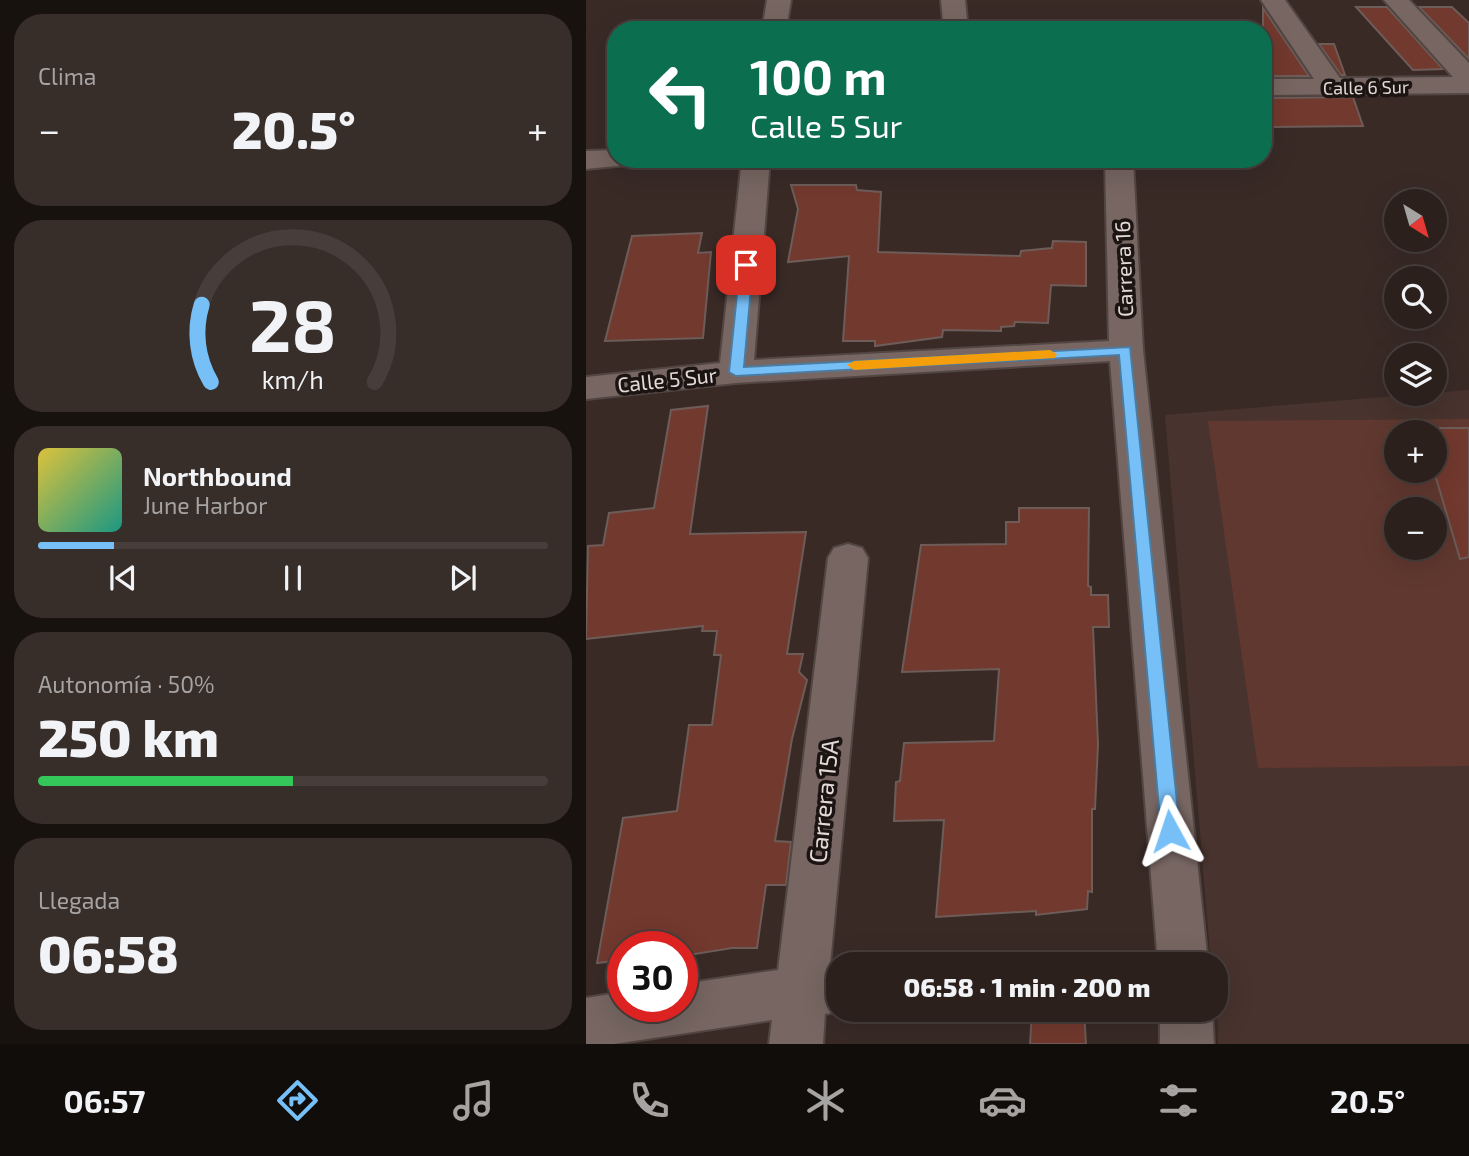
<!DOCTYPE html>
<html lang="es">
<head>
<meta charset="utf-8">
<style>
	body { margin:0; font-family:"Exo 2",sans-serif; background:#372d29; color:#f1f3f6; height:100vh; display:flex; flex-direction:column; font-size:26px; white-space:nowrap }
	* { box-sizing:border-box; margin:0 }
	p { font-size:23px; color:#a6a3a3 }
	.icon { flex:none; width:38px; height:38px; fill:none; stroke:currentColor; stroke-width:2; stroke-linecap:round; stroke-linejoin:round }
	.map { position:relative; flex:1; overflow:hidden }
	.side { display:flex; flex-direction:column; gap:14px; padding:14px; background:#18120f; width:586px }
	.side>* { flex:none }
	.guide { position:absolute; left:21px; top:21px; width:665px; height:147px; border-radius:28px; box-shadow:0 7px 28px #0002,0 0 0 2px #473e3b; background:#0b6e4f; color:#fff; overflow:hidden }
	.needle { width:46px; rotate:143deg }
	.buttons { position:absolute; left:798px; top:189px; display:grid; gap:14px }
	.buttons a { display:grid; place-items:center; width:63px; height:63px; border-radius:50%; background:#2b201c; box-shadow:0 7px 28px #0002,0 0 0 2px #473e3b; font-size:35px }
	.speed { position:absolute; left:21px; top:931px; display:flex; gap:14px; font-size:35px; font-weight:700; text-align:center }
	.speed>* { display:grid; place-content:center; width:91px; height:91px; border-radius:50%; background:#2b201c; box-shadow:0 7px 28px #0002,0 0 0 2px #473e3b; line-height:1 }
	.speed .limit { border:10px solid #d22; background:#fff; color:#111 }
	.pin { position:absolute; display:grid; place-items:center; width:60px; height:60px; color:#fff; margin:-30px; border-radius:14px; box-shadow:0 4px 10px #0006 }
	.me { position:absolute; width:77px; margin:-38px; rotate:355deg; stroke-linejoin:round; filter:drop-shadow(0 0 5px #0008) }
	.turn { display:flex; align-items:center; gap:24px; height:147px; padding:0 28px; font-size:32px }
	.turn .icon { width:91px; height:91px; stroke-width:2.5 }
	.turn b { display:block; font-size:49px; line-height:60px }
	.big { font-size:52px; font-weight:800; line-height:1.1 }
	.side .widget { flex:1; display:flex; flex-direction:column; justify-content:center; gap:10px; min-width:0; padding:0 24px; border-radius:28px; background:#372d29 }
	.side .dial { align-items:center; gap:0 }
	.dial svg { height:182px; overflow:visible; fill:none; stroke:#473e3b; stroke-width:7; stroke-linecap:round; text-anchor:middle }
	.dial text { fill:#f1f3f6; stroke:none }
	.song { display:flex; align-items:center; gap:21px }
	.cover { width:84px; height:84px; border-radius:10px; background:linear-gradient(135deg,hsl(50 70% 55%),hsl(170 70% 35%)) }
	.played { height:7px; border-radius:4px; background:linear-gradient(90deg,#77bff7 15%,#473e3b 15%) }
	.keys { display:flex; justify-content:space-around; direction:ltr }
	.heat { display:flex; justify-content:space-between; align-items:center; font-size:38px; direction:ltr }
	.charge { height:10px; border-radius:5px; background:linear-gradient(90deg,#34c759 50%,#473e3b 0) }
	.trip { position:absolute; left:240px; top:952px; width:402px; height:70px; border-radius:28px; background:#2b201c; box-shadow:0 7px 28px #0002,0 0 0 2px #473e3b; font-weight:800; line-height:70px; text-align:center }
	.dock { display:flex; height:112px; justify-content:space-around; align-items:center; background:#110d0b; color:#a6a3a3 }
	.dock .icon { width:49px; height:49px }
	.dock .on { color:#77bff7 }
	.dock b { font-size:32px; color:#f1f3f6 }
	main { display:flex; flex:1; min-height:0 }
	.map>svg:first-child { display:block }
	.built { fill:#48332e; fill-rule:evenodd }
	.green { fill:#60382f; fill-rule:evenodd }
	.building { fill:#72392e; stroke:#6d5c58; stroke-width:2 }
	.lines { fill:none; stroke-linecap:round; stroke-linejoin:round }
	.minor-casing { stroke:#524643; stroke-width:4 }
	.minor { fill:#776662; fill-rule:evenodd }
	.route { fill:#77bff7; stroke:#4d7ca1; stroke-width:2 }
	.slow { fill:#f59e0b }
	.labels { text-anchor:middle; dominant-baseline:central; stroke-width:7; stroke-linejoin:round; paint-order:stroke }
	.far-street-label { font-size:18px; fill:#e3d9d7; stroke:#1b1413 }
	.street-label { font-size:21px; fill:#e3d9d7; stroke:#1b1413 }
	.near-street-label { font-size:24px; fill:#e3d9d7; stroke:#1b1413 }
</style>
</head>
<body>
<main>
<section class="side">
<div class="widget"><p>Clima</p>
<div class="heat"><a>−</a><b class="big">20.5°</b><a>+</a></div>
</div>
<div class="widget dial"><svg viewBox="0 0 100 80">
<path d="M14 69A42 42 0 1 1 86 69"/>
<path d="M14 69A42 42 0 0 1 10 35" stroke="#77bff7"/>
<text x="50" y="56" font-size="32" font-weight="700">28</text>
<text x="50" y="72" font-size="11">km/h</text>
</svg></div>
<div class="widget">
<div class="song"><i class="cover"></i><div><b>Northbound</b><p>June Harbor</p></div></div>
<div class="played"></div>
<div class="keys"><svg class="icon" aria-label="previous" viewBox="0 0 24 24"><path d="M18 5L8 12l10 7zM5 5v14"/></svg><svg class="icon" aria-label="pause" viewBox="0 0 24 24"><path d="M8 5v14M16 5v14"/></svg><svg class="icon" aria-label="next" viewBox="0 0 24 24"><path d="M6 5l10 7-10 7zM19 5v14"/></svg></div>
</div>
<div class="widget"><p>Autonomía · 50%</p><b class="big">250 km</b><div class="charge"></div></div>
<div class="widget"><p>Llegada</p><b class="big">06:58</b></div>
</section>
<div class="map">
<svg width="883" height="1044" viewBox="0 0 883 1044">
	<rect width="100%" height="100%" fill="#392a26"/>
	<path class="built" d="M883,390V1044H632L630,964H625L579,415ZM810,432H849V471H810ZM810,509H849V548H810Z"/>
	<path class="green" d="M883,419V766L672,768L622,421ZM810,432H849V471H810ZM810,509H849V548H810Z"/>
	<g class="building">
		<polygon points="770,7 801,7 857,69 827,70"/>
		<polygon points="833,7 866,7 883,23 883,59"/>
		<polygon points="677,8 723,76 677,76"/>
		<polygon points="733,44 748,44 759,75 755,75"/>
		<polygon points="767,97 777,126 677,127 677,98"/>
		<polygon points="205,185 270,185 271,190 295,192 292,252 434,256 435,251 466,248 467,241 500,242 500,286 465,285 462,323 429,322 428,326 415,327 415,331 357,330 356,337 289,346 289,341 257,341 263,256 202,262 212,209"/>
		<polygon points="116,233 112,253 125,252 117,338 19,341 46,236"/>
		<polygon points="122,406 104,534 220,532 201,654 217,654 213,672 221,680 206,739 189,841 205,842 200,885 180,885 171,948 146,948 96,956 96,947 37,947 37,960 11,963 37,818 91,811 103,725 126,725 135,655 128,655 131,631 116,631 117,626 0,639 2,546 17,545 23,513 68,508 85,410"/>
		<polygon points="835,428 883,428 883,557 874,559 848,471 849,432 836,432"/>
		<polygon points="433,508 503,508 502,586 505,587 505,595 522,595 523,627 507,627 512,744 509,809 506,809 506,892 502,891 501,909 450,915 450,911 350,917 358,820 308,821 310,782 314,781 318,743 408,741 413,669 316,672 335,545 420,544 420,522 433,522"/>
		<polygon points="469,1010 498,1010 500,1044 444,1044 446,1013"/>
	</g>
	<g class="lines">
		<g class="minor-casing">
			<g id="minor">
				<polygon points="181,0 205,0 200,30 176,30"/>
				<polygon points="355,0 379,0 382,30 358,30"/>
				<polygon points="675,0 699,0 754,78 867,77 798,0 823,0 883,63 883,93 677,95 677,79 728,79"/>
				<polygon points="30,150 30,159 44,159 40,165 0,169 0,151"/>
				<polygon points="156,159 184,159 168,360 523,341 519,159 547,159 557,350 622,964 572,964 524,361 150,383 0,399 0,377 134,363"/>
				<polygon points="262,544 276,548 282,558 244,965 252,965 252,1010 261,1010 239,1014 237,1044 183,1044 186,1020 28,1044 0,1044 0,998 37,992 37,1006 96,1006 96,984 192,970 242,558 248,548"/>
				<polygon points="574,1010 626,1010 628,1044 574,1044"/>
			</g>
		</g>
		<use href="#minor" class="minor"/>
	</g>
	<polygon class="route" points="160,262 167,265 158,367 544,347 594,831 591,837 584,839 578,837 575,831 533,355 150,376 143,372 154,265"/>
	<polygon class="slow" points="464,350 471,354 469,358 268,370 261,365 268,361"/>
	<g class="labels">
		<g class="far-street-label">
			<text transform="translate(780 87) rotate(-1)">Calle 6 Sur</text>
		</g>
		<g class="street-label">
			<text transform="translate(537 269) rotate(-92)">Carrera 16</text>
			<text transform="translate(81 379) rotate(-6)">Calle 5 Sur</text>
		</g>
		<g class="near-street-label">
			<text transform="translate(237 801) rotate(-84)">Carrera 15A</text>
		</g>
	</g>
</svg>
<div class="buttons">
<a><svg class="needle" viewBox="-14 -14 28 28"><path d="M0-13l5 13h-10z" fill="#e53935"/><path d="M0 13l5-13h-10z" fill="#a6a3a3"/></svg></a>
<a><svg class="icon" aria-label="search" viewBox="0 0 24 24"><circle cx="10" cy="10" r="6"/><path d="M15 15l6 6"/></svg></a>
<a><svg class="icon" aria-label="layers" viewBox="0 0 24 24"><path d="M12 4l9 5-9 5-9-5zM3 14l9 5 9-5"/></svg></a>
<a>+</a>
<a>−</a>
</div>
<div class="speed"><div class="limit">30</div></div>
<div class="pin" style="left:160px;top:265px;background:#d93025"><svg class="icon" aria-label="arrive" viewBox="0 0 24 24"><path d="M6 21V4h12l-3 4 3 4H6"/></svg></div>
<svg class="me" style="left:584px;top:831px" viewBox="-20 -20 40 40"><path d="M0-17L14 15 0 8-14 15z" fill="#77bff7" stroke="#fff" stroke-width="4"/></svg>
<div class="trip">06:58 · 1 min · 200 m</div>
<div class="guide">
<div class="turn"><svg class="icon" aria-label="left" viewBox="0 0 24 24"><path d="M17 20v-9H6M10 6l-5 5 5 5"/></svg><div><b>100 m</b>Calle 5 Sur</div></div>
</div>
</div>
</main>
<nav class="dock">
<b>06:57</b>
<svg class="icon on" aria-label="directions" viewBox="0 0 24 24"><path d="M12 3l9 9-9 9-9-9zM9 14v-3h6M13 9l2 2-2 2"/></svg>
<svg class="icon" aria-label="music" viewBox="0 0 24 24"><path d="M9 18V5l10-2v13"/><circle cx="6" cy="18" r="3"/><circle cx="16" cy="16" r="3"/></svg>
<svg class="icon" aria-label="phone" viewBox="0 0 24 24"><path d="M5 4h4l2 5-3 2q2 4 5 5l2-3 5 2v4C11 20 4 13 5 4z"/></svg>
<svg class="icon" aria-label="climate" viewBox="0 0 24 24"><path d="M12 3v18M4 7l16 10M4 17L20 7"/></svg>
<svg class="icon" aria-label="car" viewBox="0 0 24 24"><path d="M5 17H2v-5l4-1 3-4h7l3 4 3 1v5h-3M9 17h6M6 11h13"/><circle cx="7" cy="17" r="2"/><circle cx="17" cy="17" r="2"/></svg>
<svg class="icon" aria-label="filters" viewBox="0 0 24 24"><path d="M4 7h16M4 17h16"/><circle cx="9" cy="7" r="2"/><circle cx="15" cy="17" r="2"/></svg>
<b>20.5°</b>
</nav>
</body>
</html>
